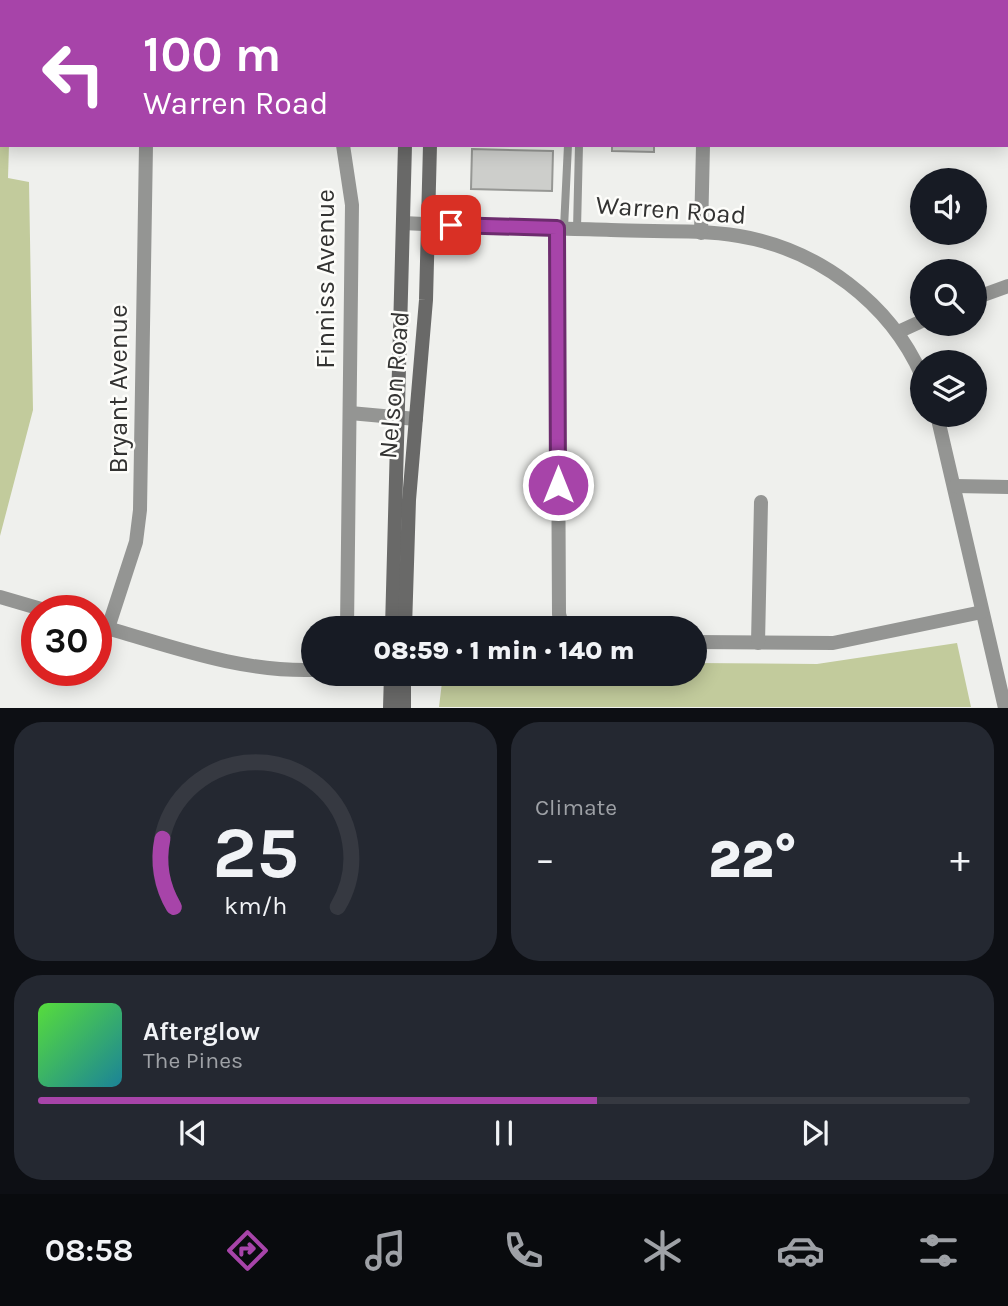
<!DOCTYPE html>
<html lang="en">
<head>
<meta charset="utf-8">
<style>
	body { margin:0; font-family:Karla,sans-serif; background:#242831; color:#f1f3f6; height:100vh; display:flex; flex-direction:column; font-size:26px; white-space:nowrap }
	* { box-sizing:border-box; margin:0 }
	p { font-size:23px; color:#9ea1a6 }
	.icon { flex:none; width:38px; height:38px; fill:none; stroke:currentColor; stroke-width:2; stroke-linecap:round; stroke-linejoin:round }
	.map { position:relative; height:708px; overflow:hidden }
	.details { display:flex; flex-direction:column; gap:14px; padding:14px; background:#0d0f14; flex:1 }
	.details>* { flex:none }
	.banner { position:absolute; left:0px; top:0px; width:1008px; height:147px; box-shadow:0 4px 18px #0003; background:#a744a9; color:#fff; overflow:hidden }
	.buttons { position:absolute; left:910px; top:168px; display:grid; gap:14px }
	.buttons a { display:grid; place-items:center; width:77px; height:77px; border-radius:50%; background:#171b24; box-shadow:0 4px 18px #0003; font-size:35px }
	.speed { position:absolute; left:21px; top:595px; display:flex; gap:14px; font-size:35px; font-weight:700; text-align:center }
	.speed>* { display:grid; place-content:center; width:91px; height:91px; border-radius:50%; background:#171b24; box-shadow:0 4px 18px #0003; line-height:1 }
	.speed .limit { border:10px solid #d22; background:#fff; color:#111 }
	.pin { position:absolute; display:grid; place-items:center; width:60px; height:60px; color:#fff; margin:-30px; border-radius:14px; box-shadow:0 4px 10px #0006 }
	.me { position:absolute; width:77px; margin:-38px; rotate:0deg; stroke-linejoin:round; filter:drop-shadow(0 0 5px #0008) }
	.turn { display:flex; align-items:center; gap:24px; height:147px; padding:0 28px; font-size:32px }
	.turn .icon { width:91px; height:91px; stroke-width:2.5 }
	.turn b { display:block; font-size:49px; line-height:60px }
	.big { font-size:52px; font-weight:800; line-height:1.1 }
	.details .tile { flex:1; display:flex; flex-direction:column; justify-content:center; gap:10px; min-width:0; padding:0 24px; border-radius:28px; background:#242831 }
	.details .dial { align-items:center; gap:0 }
	.dial svg { height:182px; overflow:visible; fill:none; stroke:#363941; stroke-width:7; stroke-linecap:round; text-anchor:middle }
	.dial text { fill:#f1f3f6; stroke:none }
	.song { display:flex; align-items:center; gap:21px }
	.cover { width:84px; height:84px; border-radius:10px; background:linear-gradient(135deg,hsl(110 70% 55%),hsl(190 70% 35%)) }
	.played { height:7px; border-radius:4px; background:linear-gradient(90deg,#a744a9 60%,#363941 60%) }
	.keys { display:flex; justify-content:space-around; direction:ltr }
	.heat { display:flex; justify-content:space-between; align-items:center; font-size:38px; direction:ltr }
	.details .tiles { flex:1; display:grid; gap:14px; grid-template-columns:1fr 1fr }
	.tile:last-child { grid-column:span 2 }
	.trip { position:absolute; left:301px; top:616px; width:406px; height:70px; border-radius:35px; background:#171b24; box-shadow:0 4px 18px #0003; font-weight:800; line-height:70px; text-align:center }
	.tabs { display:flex; height:112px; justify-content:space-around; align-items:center; background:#090b0e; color:#9ea1a6 }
	.tabs .icon { width:49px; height:49px }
	.tabs .active { color:#a744a9 }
	.tabs b { font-size:32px; color:#f1f3f6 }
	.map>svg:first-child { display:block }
	.green { fill:#c2cb9c }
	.building { fill:#cdcecb; stroke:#969794; stroke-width:2 }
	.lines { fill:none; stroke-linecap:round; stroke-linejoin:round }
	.lane { stroke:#949593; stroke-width:8 }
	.street { stroke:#949593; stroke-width:14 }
	.secondary { stroke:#696968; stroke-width:14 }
	.route-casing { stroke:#6d2c6e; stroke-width:18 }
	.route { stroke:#a744a9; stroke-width:12 }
	.labels { text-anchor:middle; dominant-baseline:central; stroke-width:5; stroke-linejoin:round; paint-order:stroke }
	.street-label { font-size:26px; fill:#333332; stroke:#fdfdfa }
</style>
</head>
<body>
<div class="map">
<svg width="1008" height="708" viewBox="0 0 1008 708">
	<rect width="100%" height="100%" fill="#eff0ed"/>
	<g class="green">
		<polygon points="0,84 2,145 9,145 8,178 29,182 33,410 0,536"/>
		<polygon points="957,643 971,707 439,707 443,674 695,674 695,663 817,664"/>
	</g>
	<g class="building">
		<polygon points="612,145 654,145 654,152 612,151"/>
		<polygon points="472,149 553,151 552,191 471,189"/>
	</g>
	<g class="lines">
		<g class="lane">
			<polyline points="564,228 568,145"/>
			<polyline points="577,229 579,145"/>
		</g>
		<g class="street">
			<polyline points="73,0 73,2"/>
			<polyline points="705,0 705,2"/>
			<polyline points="1006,13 1008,13"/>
			<polyline points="0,68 2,68"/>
			<polyline points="343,145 352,205 347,628"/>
			<path d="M403,223C472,227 542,228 611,230C653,232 697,229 739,236C818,249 890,303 922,376"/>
			<polyline points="557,228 559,614 563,628"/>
			<polyline points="701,233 703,145"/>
			<polyline points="975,298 1008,286"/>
			<polyline points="898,332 922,321"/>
			<polyline points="350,413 416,419"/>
			<polyline points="937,415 1005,708"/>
			<polyline points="955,486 1008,487"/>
			<polyline points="0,597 48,611"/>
			<path d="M96,625C169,645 236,672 313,670"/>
			<polyline points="108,628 136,542 140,510 146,145"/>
			<polyline points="695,642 833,643 982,612"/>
			<polyline points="758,643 761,502"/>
		</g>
		<g class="secondary">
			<polyline points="423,0 424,2"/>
			<polyline points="409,2 409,0"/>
			<polyline points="392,628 405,145"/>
			<polyline points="405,628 409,500 426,300 430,145"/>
			<polyline points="390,708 391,674"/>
			<polyline points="404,708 404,674"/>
		</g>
	</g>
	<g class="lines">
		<g class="route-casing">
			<polyline id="route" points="451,225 557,228 558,485"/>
		</g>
		<use href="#route" class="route"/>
	</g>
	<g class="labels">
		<g class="street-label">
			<text transform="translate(671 210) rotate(4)">Warren Road</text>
			<text transform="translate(325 279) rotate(-90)">Finniss Avenue</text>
			<text transform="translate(394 385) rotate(-85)">Nelson Road</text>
			<text transform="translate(118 389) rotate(-90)">Bryant Avenue</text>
		</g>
	</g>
</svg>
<div class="buttons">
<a><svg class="icon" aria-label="sound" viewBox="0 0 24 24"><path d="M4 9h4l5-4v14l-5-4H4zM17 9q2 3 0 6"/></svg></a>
<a><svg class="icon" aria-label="search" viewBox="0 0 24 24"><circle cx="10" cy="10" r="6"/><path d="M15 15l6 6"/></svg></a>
<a><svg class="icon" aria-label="layers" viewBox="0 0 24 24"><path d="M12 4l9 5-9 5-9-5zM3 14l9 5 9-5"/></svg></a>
</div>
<div class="speed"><div class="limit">30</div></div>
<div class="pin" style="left:451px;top:225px;background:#d93025"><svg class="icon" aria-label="arrive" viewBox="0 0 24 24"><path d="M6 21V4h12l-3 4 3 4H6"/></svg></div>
<svg class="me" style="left:558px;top:485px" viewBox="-20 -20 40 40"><circle r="17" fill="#a744a9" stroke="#fff" stroke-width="3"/><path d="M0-11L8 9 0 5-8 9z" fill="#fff"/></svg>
<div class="trip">08:59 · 1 min · 140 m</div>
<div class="banner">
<div class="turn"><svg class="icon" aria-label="left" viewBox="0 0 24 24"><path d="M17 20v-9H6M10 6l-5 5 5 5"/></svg><div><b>100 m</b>Warren Road</div></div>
</div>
</div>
<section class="details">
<div class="tiles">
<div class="tile dial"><svg viewBox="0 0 100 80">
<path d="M14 69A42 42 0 1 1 86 69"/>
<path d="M14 69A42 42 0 0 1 9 39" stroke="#a744a9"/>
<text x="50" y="56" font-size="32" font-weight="700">25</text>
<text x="50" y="72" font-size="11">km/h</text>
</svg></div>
<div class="tile"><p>Climate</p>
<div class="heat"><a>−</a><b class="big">22°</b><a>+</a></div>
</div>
<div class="tile">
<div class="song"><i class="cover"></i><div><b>Afterglow</b><p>The Pines</p></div></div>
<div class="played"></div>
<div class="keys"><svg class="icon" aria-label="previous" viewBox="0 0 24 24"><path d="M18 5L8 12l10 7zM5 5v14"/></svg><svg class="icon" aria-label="pause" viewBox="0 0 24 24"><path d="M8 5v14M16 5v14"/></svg><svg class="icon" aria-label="next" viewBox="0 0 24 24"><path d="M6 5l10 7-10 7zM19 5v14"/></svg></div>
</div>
</div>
</section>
<nav class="tabs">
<b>08:58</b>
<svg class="icon active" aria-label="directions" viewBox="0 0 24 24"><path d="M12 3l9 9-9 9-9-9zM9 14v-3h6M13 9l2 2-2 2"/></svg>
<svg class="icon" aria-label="music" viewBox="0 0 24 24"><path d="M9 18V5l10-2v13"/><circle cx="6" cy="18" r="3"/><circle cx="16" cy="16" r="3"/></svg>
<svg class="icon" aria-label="phone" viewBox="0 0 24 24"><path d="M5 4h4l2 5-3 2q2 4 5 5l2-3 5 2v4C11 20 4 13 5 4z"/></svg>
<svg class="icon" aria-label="climate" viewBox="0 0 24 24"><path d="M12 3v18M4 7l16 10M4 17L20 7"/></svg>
<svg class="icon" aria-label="car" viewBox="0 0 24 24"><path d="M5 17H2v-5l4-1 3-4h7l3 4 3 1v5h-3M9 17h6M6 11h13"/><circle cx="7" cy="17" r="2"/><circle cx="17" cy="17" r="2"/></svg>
<svg class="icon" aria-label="filters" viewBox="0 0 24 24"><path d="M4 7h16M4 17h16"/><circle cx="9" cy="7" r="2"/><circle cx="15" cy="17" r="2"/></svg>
</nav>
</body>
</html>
